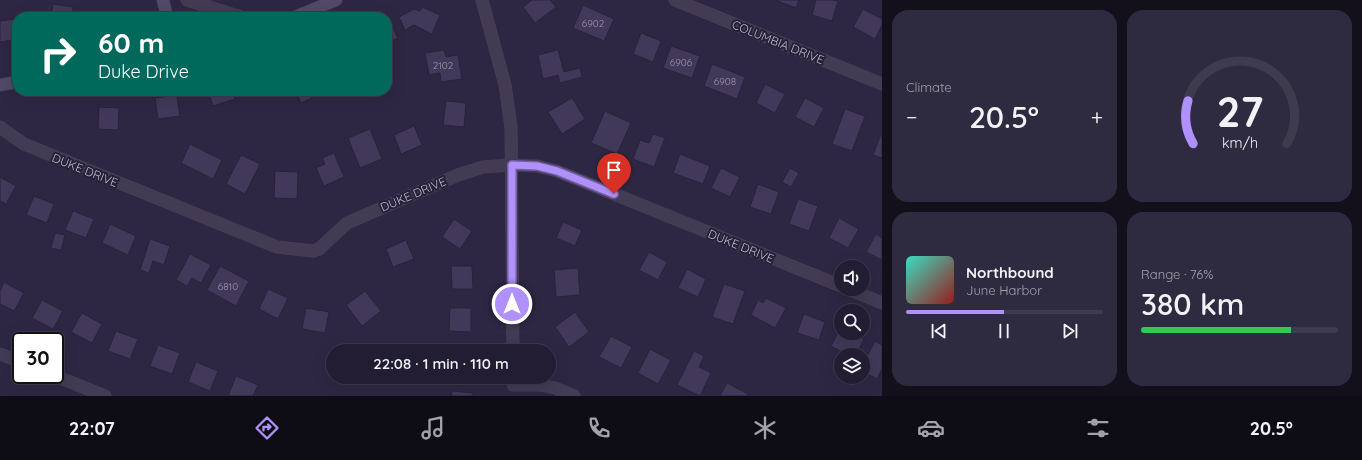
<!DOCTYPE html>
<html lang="en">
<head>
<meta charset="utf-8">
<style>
	body { margin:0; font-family:Quicksand,sans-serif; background:#2e2a3f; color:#f1f3f6; height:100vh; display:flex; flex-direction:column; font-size:15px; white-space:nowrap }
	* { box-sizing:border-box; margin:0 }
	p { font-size:13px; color:#a2a2ac }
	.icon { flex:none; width:22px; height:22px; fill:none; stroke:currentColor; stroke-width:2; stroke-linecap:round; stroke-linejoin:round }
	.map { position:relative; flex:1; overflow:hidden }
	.panel { display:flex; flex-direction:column; gap:10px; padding:10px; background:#13101c; width:480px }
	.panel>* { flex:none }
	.hud { position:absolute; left:12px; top:12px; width:380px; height:84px; border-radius:16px; box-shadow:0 4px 16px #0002,0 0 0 1px #3f3b4e; background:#00695c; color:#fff; overflow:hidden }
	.fabs { position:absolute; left:834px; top:260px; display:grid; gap:8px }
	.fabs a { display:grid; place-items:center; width:36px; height:36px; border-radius:50%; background:#221d33; box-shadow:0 4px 16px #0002,0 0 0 1px #3f3b4e; font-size:20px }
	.speed { position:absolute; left:12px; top:332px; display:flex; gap:8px; font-size:20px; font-weight:700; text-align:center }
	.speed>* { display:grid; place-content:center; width:52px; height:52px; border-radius:50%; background:#221d33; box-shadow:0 4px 16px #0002,0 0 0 1px #3f3b4e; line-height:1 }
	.speed .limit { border:2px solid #111; border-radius:6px; background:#fff; color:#111 }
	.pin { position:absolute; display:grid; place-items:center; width:34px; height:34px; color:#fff; margin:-41px -17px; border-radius:50% 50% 50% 0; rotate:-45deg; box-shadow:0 0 4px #0007 }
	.pin .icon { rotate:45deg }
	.me { position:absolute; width:44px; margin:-22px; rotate:0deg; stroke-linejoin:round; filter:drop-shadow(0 0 3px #0008) }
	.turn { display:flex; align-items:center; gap:14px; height:84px; padding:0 20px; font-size:18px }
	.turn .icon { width:52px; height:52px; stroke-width:2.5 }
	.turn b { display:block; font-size:28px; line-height:34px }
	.big { font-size:30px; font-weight:600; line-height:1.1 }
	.panel .tile { flex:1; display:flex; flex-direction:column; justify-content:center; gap:6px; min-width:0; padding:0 14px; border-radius:16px; background:#2e2a3f }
	.panel .dial { align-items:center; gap:0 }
	.dial svg { height:104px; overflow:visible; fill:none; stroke:#3f3b4e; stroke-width:7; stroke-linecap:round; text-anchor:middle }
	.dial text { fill:#f1f3f6; stroke:none }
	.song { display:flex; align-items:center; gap:12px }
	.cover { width:48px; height:48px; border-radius:6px; background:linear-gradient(135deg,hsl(170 70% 55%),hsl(0 70% 35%)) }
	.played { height:4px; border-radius:2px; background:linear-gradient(90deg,#b090fa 50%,#3f3b4e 50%) }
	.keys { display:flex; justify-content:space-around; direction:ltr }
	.heat { display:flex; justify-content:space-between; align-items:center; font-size:22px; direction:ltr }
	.charge { height:6px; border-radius:3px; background:linear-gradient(90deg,#34c759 76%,#3f3b4e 0) }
	.panel .tiles { flex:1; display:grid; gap:10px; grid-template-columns:repeat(2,1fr) }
	.trip { position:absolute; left:326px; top:344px; width:230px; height:40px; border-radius:20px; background:#221d33; box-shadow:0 4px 16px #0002,0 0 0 1px #3f3b4e; font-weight:600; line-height:40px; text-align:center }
	.menu { display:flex; height:64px; justify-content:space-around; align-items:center; background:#0e0c14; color:#a2a2ac }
	.menu .icon { width:28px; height:28px }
	.menu .on { color:#b090fa }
	.menu b { font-size:18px; color:#f1f3f6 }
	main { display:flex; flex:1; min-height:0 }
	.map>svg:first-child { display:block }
	.building { fill:#42395a; stroke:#29223b }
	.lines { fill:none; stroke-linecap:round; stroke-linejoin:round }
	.street-casing { stroke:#49425a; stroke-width:13 }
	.secondary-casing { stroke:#49425a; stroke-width:13 }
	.street { stroke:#423b53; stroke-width:12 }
	.secondary { stroke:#524966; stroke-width:12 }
	.route-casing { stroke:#725ea2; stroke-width:10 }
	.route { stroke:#b090fa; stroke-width:7 }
	.labels { text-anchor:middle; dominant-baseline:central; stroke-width:4; stroke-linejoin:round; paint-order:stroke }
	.number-label { font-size:10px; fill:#9e97ae }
	.street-label { font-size:12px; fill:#bfb9cd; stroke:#272039 }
</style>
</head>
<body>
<main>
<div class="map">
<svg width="882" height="396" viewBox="0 0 882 396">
	<rect width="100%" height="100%" fill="#2e2744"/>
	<g class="building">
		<polygon points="532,0 550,0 556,7 535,23 523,7"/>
		<polygon points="775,0 799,0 796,8"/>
		<polygon points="816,0 833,0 838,1 832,21 812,15"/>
		<polygon points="53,4 73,7 72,17 51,17"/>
		<polygon points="583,5 614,19 604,41 573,28"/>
		<polygon points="422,7 440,15 432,34 414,25 405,30 399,17 414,9 420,11"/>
		<polygon points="863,9 882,19 882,25 875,39 853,27"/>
		<polygon points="15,19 17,39 0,42 0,21"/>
		<polygon points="389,20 398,38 387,43 387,21"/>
		<polygon points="641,33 661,41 653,62 633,54"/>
		<polygon points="671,46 700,56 692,78 663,68"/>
		<polygon points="444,50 446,57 458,55 462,79 441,82 440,73 429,75 425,53"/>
		<polygon points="558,50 564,72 580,68 582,77 560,83 558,75 543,79 538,55"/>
		<polygon points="712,64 745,77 737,99 704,86"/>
		<polygon points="765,84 785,94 775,113 756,103"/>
		<polygon points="208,91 232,91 235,99 213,106"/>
		<polygon points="296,91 309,91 312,98 301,103"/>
		<polygon points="177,95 180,116 158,119 155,98"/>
		<polygon points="572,98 585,119 562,134 548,112"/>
		<polygon points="805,98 824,108 814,127 795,117"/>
		<polygon points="446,101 466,103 464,127 443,125"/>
		<polygon points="99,107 119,108 118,130 98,129"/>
		<polygon points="845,109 865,116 852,151 832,144"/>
		<polygon points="605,111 631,123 617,154 591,143"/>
		<polygon points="414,126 422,145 401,154 394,135"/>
		<polygon points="370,129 382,159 360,168 348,138"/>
		<polygon points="653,134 665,138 654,167 633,159 640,140 649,143"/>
		<polygon points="881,134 882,134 882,158 873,155"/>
		<polygon points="190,144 222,160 213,179 181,163"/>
		<polygon points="334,153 344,177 324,186 316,168 325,164 322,158"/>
		<polygon points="680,154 710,166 703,184 673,173"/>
		<polygon points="241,155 260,164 245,194 226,184"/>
		<polygon points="721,168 740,177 730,197 711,188"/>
		<polygon points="790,168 799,173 791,187 782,182"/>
		<polygon points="275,171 298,172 297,199 274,198"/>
		<polygon points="0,177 16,186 6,204 0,201"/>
		<polygon points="758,184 779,192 771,214 750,207"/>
		<polygon points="34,196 54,204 47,223 26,215"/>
		<polygon points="798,199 818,206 809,231 789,224"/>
		<polygon points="73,211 94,219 86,238 65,230"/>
		<polygon points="839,218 859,229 848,248 829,238"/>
		<polygon points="454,219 472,231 460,249 442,237"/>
		<polygon points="563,222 582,230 575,246 556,238"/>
		<polygon points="110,224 136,236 128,255 102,243"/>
		<polygon points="55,233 65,235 61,250 51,248"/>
		<polygon points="876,234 882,238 882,260 866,252"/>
		<polygon points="150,239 170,246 164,265 153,261 149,273 140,270"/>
		<polygon points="406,240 414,259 393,267 386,249"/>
		<polygon points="649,252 667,262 658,280 639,270"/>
		<polygon points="190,254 211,265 201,283 192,278 187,286 176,280"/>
		<polygon points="220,266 249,281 236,306 207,290"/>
		<polygon points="451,266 472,266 473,289 452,289"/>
		<polygon points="578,268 580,295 556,297 554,270"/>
		<polygon points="687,269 706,279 698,297 678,288"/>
		<polygon points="4,282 24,293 14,311 0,304 0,291"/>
		<polygon points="724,284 745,291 733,324 712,317"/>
		<polygon points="268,289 288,298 278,319 259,309"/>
		<polygon points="365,291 381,311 362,326 346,305"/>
		<polygon points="766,298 786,308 775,328 751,315 758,300 763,303"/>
		<polygon points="42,300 63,311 53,329 32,318"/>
		<polygon points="306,308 329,312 325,333 302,329"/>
		<polygon points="450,308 471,308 471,332 449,331"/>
		<polygon points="575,312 589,332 569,347 555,327"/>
		<polygon points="82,313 102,324 92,343 71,332"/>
		<polygon points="804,314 825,322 819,340 797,333"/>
		<polygon points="841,328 841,333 852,333 864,339 856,355 848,355 831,346"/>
		<polygon points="116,331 138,339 130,359 108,351"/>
		<polygon points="611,336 632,347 621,368 599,357"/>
		<polygon points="875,341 882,345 882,369 877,379 863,372 863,364"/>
		<polygon points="158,345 180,353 172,374 150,366"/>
		<polygon points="469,349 469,351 448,351 448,350"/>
		<polygon points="650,349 671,360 658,384 638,373"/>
		<polygon points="694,351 704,356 699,367 711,373 700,396 677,385"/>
		<polygon points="196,362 218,371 210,391 188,382"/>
		<polygon points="236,376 258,385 253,396 228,396"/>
		<polygon points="727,383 748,394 747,396 720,396"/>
		<polygon points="452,391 473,393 472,396 451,396"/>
	</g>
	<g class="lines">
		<g class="street-casing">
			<g id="street">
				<polyline points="187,0 241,17"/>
				<polyline points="482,0 505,85 511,127 513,351"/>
				<polyline points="675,0 882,84"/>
				<polyline points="0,127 24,144 277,247 313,251 319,249 347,223 458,175 483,167 511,165 537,166 557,171 841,286"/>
				<polyline points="848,289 882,303"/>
				<polyline points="0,354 21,362"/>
				<polyline points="53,375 105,396"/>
				<polyline points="513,385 540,385 555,388 574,396"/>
			</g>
		</g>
		<g class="secondary-casing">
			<g id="secondary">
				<polyline points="163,0 167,17"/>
				<polyline points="295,17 336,0"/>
				<polyline points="0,85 17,82"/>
			</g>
		</g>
		<use href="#street" class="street"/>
		<use href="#secondary" class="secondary"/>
	</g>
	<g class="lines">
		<g class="route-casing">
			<polyline id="route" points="512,304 512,165 537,166 557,171 614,194"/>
		</g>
		<use href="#route" class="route"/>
	</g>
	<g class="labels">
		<g class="number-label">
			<text x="593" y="23">6902</text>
			<text x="681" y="62">6906</text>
			<text x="443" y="65">2102</text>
			<text x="725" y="81">6908</text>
			<text x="228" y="286">6810</text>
		</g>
		<g class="street-label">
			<text transform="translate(778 42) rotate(22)">COLUMBIA DRIVE</text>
			<text transform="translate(85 170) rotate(22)">DUKE DRIVE</text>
			<text transform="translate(413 194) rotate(-23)">DUKE DRIVE</text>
			<text transform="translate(741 246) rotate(22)">DUKE DRIVE</text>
		</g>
	</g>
</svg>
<div class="fabs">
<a><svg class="icon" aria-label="sound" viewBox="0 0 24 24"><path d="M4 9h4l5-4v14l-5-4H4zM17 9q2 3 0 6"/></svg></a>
<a><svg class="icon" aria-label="search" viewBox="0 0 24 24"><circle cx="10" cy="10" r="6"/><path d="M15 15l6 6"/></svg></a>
<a><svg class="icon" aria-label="layers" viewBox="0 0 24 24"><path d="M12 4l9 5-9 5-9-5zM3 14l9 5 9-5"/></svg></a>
</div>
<div class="speed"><div class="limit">30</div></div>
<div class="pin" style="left:614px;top:194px;background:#d93025"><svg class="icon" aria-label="arrive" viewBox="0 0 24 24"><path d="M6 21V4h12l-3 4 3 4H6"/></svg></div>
<svg class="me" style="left:512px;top:304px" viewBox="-20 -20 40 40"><circle r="17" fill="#b090fa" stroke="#fff" stroke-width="3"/><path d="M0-11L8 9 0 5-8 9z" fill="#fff"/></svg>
<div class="trip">22:08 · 1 min · 110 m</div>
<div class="hud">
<div class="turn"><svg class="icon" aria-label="right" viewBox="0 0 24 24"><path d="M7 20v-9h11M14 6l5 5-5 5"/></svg><div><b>60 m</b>Duke Drive</div></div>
</div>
</div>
<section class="panel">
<div class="tiles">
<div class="tile"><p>Climate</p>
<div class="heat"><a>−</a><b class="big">20.5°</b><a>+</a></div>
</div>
<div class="tile dial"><svg viewBox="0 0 100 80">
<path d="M14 69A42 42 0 1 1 86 69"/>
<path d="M14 69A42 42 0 0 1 10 36" stroke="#b090fa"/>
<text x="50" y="56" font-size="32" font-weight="700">27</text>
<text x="50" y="72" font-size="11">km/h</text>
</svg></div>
<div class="tile">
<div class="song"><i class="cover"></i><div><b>Northbound</b><p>June Harbor</p></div></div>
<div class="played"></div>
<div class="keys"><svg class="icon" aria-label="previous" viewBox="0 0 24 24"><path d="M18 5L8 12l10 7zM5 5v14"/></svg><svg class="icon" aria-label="pause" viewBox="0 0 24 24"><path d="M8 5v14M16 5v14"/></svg><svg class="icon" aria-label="next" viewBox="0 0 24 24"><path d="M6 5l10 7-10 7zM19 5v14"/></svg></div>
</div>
<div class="tile"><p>Range · 76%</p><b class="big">380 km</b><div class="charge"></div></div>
</div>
</section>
</main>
<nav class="menu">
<b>22:07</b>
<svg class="icon on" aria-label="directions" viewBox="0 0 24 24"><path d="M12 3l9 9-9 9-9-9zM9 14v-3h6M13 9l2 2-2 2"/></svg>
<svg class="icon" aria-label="music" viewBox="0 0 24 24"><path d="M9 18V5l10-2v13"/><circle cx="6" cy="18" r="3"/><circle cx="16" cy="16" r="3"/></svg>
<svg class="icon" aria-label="phone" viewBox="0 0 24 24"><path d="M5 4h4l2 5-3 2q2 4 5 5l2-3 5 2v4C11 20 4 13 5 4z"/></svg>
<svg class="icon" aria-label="climate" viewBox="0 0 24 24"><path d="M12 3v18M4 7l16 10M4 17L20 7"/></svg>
<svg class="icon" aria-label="car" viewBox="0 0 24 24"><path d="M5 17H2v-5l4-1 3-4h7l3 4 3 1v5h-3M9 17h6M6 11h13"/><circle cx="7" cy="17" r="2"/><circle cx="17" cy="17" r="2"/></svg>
<svg class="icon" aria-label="filters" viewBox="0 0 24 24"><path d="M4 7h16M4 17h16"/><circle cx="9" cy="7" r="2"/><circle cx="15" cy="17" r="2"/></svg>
<b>20.5°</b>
</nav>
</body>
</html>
